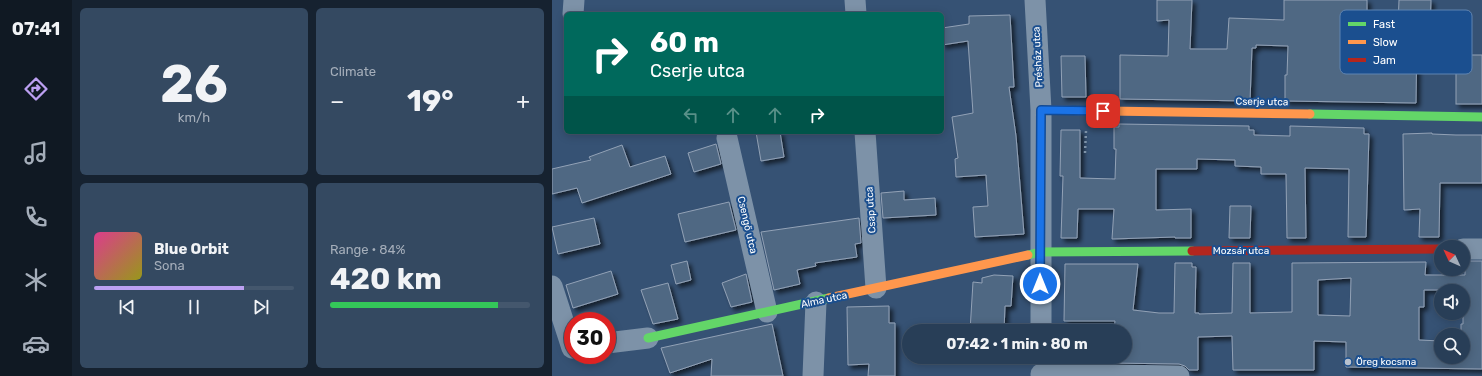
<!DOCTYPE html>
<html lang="en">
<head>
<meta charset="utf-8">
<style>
	body { margin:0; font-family:Rubik,sans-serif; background:#344961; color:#f1f3f6; height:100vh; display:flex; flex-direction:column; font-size:15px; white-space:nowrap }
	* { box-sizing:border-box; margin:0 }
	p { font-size:13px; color:#a5aeba }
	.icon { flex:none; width:22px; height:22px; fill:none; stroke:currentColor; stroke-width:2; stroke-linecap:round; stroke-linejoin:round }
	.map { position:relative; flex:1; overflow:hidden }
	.details { display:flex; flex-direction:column; gap:8px; padding:8px; background:#162230; width:480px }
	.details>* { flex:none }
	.guide { position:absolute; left:12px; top:12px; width:380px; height:122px; border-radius:6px; box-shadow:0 2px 10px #0003,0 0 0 1px #44576d; background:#00695c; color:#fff; overflow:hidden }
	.needle { width:26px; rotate:314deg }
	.controls { position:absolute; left:882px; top:240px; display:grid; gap:8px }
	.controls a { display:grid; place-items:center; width:36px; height:36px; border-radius:50%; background:#283e57; box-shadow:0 2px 10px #0003,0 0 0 1px #44576d; font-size:20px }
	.speed { position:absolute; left:12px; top:312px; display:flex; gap:8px; font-size:20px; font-weight:700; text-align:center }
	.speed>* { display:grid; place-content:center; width:52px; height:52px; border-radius:50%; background:#283e57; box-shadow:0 2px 10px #0003,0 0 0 1px #44576d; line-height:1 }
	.speed .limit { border:6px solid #d22; background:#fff; color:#111 }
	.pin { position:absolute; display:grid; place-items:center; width:34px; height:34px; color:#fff; margin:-17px; border-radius:8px; box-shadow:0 2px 6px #0006 }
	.me { position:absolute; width:44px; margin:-22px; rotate:0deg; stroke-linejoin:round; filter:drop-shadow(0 0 3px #0008) }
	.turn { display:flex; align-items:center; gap:14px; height:84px; padding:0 20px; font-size:18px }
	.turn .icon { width:52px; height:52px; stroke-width:2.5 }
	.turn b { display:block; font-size:28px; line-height:34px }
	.lanes { display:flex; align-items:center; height:38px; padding:0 20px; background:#0003; justify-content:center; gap:20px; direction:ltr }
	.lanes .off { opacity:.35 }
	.big { font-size:30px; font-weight:700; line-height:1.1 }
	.details .widget { flex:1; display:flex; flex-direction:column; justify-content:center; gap:6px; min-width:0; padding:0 14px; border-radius:6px; background:#344961 }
	.details .dial { align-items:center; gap:0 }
	.dial b { font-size:52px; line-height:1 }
	.song { display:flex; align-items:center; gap:12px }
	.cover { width:48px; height:48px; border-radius:6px; background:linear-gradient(135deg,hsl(330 70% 55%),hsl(60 70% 35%)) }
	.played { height:4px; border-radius:2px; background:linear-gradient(90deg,#bca0f2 75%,#44576d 75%) }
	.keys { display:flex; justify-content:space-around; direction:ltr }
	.heat { display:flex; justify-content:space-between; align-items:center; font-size:22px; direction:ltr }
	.charge { height:6px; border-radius:3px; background:linear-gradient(90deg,#34c759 84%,#44576d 0) }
	.details .tiles { flex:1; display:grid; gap:8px; grid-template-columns:repeat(2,1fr) }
	.trip { position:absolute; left:350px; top:324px; width:230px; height:40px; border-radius:20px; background:#283e57; box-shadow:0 2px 10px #0003,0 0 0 1px #44576d; font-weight:700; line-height:40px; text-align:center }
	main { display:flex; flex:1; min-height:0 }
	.tab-bar { display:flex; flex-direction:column; width:72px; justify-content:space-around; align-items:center; background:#101923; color:#a5aeba }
	.tab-bar .icon { width:28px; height:28px }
	.tab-bar .on { color:#bca0f2 }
	.tab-bar b { font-size:18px; color:#f1f3f6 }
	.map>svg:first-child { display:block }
	.building { fill:#506783; stroke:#92a2b6; fill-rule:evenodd; filter:url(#shadow) }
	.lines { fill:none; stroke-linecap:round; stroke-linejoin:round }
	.path { stroke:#7d92a8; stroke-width:2.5; stroke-dasharray:2 3; stroke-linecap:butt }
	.street { stroke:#7d92a8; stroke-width:21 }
	.fast { stroke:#63d668; stroke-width:9 }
	.slow { stroke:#ff974d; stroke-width:9 }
	.jam { stroke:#b3261e; stroke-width:9 }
	.route-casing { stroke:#114b97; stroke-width:10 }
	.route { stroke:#1a73e8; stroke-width:7 }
	.poi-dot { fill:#b9c2ce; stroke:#1b4f8f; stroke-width:1.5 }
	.labels { text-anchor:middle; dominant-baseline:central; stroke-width:4; stroke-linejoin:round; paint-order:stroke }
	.street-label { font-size:10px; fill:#fff; stroke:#1b4f8f }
	.poi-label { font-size:10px; fill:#fff; stroke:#1b4f8f; text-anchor:start }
	.key { fill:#1b4f8f; stroke:#5f84b1; stroke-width:1 }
	.key-label { font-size:11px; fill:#fff }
</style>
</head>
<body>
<main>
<nav class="tab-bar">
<b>07:41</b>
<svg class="icon on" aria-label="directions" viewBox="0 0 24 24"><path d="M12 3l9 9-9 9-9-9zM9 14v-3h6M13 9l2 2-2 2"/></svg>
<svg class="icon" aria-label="music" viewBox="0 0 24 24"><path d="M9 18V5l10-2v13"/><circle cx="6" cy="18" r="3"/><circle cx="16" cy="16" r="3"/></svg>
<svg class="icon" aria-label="phone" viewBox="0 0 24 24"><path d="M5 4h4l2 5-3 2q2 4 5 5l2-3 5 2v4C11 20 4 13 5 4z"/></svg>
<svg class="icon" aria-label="climate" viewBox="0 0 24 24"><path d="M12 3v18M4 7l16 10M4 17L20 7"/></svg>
<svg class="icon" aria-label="car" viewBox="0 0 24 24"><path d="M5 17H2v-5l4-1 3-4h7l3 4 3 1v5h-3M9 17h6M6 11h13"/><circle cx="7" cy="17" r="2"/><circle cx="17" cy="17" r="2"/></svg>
</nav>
<section class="details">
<div class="tiles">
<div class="widget dial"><b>26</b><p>km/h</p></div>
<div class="widget"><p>Climate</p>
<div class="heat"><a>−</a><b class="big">19°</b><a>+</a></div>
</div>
<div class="widget">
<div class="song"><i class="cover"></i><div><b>Blue Orbit</b><p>Sona</p></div></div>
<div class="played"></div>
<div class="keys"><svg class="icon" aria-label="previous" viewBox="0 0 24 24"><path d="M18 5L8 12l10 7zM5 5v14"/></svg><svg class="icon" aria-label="pause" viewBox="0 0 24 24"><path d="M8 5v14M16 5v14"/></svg><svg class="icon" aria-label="next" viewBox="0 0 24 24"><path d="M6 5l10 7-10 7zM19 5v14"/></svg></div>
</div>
<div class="widget"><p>Range · 84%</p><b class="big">420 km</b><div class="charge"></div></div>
</div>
</section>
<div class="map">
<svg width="930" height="376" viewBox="0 0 930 376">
	<defs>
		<filter id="shadow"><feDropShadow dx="3.5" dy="3.5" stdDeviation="2" flood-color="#0009"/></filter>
	</defs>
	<rect width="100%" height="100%" fill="#365274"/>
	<g class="building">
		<polygon points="605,0 640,0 638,49 675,49 677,18 732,20 732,0 815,0 815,49 845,51 847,0 879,0 878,29 865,28 864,103 733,101 733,75 735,75 736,46 704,45 704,48 700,48 698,101 568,99 568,55 616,56 617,20 605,21"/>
		<polygon points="458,15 462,87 457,87 464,136 472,234 423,237 421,207 436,206 434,175 404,177 403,159 406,158 400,117 421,113 416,41 390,45 390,28 417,24 417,16"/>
		<rect x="904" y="55" width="26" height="49"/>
		<polygon points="509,56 533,56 534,97 510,97"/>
		<polygon points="567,124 697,126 697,130 702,130 702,135 738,136 738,126 812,128 812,134 817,134 814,237 796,237 797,169 753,168 754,238 735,238 734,174 709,174 709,167 683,166 683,160 645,159 645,169 604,169 604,210 639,209 639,238 623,238 623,237 560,239 562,209 526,209 525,238 509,238 511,176 508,176 509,130 528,130 528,178 563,179 564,149 562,149 562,127 567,127"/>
		<polygon points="204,132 228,132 232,157 209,161"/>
		<polygon points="880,133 880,134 904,135 930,135 930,183 888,183 887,237 867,237 868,209 852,210 851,134"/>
		<polygon points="164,144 169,164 142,172 136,153"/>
		<polygon points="70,145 78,167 113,156 119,174 30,203 25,188 0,194 0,169 39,160 37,157"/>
		<polygon points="352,191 352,200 383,198 384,215 331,218 329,193"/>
		<polygon points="177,202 184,230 133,242 126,214"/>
		<polygon points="678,206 699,206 698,238 677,238"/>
		<polygon points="42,218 48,244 6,254 0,227"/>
		<polygon points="307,218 309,243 303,244 305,257 263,263 264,266 245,270 248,284 222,290 209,232"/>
		<polygon points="135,261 139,280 124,284 119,265"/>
		<path d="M913,261H930V369L794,367V342L762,341V370H681L680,336L646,337V370H637L633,366L627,364L558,363L559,357H573V331H562L563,321H512L513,264H586L581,310L607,313H622L623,263H640V267H644L643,313H647V314L680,313L681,263H698V313L740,312V263L874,262L873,275H913ZM799,278L798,316L766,315V280ZM872,290H911V324H909V335H911V357H889V341L867,340V307H872Z"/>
		<polygon points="59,271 66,294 21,308 14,285"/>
		<polygon points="194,274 200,302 179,307 170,283"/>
		<polygon points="442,275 461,276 459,306 453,306 452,331 418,331 421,282 430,283 430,278"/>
		<polygon points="116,283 126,319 101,324 89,290"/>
		<polygon points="337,306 337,323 343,323 343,376 316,376 317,364 296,365 295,307"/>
		<polygon points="220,324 231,376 159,376 160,359 118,373 109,348"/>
	</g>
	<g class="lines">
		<polyline class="path" points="533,153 534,131"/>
		<g class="street">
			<polyline points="303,0 304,14"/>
			<polyline points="483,0 489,110 489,331"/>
			<polyline points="21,14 22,0"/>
			<polyline points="313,132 324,288"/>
			<polyline points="175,138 215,312"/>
			<polyline points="911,249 930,249"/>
			<polyline points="0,286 20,348 21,347"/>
			<polyline points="55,343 96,338"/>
			<polyline points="489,374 627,376"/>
			<polyline points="261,376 264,302"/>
		</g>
		<g class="fast">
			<polyline points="758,114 930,117"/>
			<polyline points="476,255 488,252 640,251"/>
			<polyline points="96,338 277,298"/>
		</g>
		<g class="slow">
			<polyline points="489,110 758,114"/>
			<polyline points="277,298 476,255"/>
		</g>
		<polyline class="jam" points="640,251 889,249"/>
	</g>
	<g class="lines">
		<g class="route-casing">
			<polyline id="route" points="488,284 489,110 551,111"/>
		</g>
		<use href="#route" class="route"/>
	</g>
	<circle class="poi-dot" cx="796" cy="362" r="4"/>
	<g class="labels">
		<g class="street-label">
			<text transform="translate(486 57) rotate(-93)">Présház utca</text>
			<text transform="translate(710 102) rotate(1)">Cserje utca</text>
			<text transform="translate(319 210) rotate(-94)">Csap utca</text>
			<text transform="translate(195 225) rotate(77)">Csengő utca</text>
			<text x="689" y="251">Mozsár utca</text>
			<text transform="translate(272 300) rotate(-12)">Alma utca</text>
		</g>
		<g class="poi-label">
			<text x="804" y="362">Öreg kocsma</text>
		</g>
	</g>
	<rect x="788" y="10" width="132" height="64" rx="6" class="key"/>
	<rect x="796" y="22" width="18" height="4" fill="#63d668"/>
	<rect x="796" y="40" width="18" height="4" fill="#ff974d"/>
	<rect x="796" y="58" width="18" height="4" fill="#b3261e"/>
	<g class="key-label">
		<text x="821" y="28">Fast</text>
		<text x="821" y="46">Slow</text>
		<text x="821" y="64">Jam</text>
	</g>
</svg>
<div class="controls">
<a><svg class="needle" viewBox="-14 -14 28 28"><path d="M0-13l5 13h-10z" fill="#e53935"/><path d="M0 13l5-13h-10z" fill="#a5aeba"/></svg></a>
<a><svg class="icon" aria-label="sound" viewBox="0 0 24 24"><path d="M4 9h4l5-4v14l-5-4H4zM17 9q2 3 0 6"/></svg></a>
<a><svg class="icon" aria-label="search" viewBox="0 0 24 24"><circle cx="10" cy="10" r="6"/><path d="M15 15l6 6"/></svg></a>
</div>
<div class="speed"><div class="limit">30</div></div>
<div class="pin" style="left:551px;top:111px;background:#d93025"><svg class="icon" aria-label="arrive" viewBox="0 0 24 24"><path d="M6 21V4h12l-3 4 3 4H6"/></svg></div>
<svg class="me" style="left:488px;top:284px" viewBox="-20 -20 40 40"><circle r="17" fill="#1a73e8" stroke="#fff" stroke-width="3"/><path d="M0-11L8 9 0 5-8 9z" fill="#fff"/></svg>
<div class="trip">07:42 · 1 min · 80 m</div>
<div class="guide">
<div class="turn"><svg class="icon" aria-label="right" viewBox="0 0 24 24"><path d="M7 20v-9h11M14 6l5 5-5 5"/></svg><div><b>60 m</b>Cserje utca</div></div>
<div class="lanes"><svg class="icon off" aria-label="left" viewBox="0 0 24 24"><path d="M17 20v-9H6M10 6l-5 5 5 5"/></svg><svg class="icon off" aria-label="ahead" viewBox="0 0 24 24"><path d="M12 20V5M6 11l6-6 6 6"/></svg><svg class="icon off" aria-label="ahead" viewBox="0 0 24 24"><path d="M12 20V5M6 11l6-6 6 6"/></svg><svg class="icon" aria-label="right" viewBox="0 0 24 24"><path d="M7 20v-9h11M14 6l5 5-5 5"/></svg></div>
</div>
</div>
</main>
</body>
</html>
